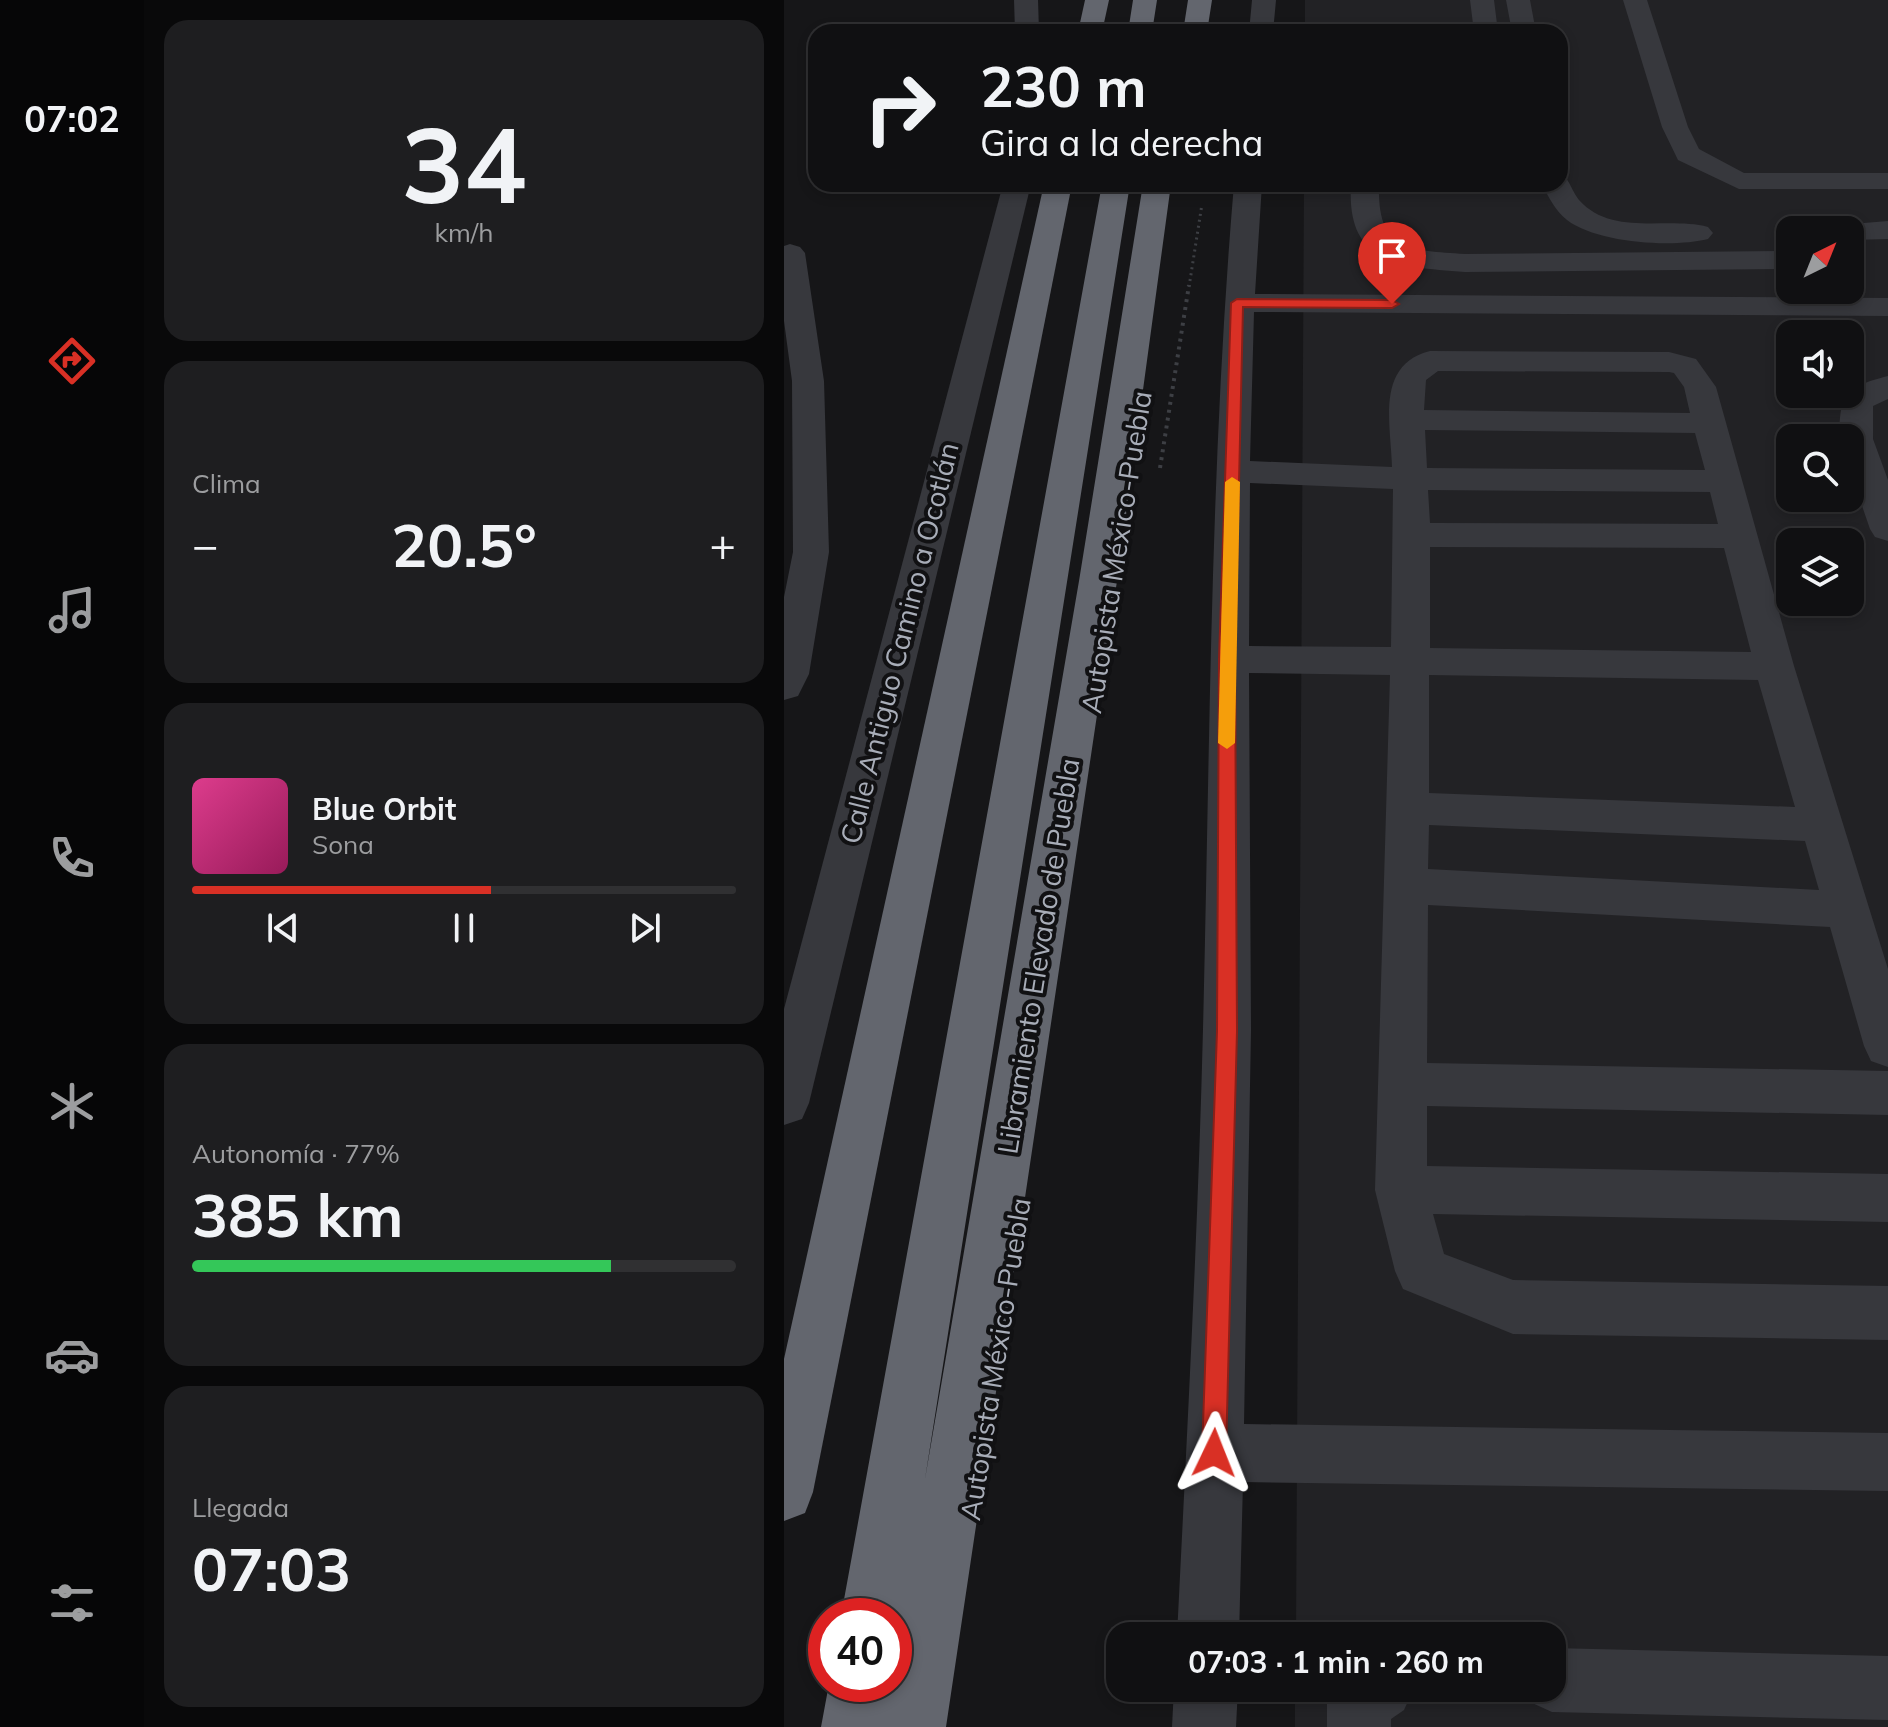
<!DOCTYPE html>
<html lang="es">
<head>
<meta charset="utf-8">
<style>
	body { margin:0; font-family:Mulish,sans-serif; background:#1e1e20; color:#f1f3f6; height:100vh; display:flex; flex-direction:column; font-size:30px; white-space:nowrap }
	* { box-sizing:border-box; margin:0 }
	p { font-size:26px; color:#9c9d9f }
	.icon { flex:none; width:44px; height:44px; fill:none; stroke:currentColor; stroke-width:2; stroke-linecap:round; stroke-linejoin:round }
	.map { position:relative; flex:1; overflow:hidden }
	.sheet { display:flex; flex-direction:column; gap:20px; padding:20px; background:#09090a; width:640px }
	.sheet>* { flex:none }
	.top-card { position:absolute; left:24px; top:24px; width:760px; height:168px; border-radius:24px; box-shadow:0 4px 12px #0003,0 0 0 2px #303032; background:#101012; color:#f1f3f6; overflow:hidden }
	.needle { width:52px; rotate:43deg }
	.tools { position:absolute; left:992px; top:216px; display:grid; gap:16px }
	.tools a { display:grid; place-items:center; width:88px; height:88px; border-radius:16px; background:#101012; box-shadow:0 4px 12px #0003,0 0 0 2px #303032; font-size:40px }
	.speed { position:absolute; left:24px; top:1598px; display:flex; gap:16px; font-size:40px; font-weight:700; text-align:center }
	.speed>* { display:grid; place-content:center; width:104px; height:104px; border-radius:50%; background:#101012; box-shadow:0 4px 12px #0003,0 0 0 2px #303032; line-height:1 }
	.speed .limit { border:12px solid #d22; background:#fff; color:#111 }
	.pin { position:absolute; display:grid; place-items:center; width:68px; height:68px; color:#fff; margin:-82px -34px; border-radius:50% 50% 50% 0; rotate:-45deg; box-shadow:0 0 8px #0007 }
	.pin .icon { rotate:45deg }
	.me { position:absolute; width:88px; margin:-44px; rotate:2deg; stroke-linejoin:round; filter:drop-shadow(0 0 6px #0008) }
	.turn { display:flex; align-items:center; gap:28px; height:168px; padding:0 40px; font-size:36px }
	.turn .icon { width:104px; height:104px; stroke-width:2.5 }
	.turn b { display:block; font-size:56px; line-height:68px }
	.big { font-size:60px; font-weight:700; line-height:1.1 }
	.sheet .tile { flex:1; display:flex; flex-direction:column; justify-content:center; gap:12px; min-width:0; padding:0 28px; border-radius:24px; background:#1e1e20 }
	.sheet .dial { align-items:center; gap:0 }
	.dial b { font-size:104px; line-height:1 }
	.song { display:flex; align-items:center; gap:24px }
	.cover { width:96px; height:96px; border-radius:12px; background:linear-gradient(135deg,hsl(330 70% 55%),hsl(330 70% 35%)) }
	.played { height:8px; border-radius:4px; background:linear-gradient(90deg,#d93025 55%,#303032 55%) }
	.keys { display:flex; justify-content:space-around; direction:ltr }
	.heat { display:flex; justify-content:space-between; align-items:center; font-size:44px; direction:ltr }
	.charge { height:12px; border-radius:6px; background:linear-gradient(90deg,#34c759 77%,#303032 0) }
	.trip { position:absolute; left:322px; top:1622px; width:460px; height:80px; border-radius:24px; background:#101012; box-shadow:0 4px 12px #0003,0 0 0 2px #303032; font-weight:700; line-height:80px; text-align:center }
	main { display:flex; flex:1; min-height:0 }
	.tabs { display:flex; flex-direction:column; width:144px; justify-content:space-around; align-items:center; background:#060607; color:#9c9d9f }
	.tabs .icon { width:56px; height:56px }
	.tabs .on { color:#d93025 }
	.tabs b { font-size:36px; color:#f1f3f6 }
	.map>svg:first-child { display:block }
	.built { fill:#222225; fill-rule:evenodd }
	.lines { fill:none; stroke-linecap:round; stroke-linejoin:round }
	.path-far1 { stroke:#3d3f44; stroke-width:3; stroke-dasharray:2 4; stroke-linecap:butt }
	.path { stroke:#3d3f44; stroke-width:4; stroke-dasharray:3 5; stroke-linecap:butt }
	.minor { fill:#37383d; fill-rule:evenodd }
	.highway { fill:#63666e; fill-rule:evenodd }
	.route { fill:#d93025; stroke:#8d1f18; stroke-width:2 }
	.slow { fill:#f59e0b }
	.labels { text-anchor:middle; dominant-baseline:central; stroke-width:8; stroke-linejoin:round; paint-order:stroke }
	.street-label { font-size:28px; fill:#a8adb8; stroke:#111113 }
</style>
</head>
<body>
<main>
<nav class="tabs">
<b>07:02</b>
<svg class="icon on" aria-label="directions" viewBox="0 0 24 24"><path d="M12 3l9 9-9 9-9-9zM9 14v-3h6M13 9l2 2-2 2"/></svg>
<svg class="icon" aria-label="music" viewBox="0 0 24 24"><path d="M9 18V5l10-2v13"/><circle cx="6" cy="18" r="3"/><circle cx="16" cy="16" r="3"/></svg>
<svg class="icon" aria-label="phone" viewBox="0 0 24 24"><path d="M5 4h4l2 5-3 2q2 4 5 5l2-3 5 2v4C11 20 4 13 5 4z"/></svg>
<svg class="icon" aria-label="climate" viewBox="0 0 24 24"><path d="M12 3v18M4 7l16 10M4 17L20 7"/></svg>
<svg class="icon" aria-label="car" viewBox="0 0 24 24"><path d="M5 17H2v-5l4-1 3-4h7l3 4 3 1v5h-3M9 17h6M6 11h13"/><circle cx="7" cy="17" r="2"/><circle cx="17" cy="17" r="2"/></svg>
<svg class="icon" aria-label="filters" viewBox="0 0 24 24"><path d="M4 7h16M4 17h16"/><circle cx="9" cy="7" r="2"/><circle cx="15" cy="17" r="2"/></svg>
</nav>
<section class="sheet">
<div class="tile dial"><b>34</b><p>km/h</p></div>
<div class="tile"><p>Clima</p>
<div class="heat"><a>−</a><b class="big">20.5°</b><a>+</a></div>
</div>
<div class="tile">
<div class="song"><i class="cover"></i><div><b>Blue Orbit</b><p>Sona</p></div></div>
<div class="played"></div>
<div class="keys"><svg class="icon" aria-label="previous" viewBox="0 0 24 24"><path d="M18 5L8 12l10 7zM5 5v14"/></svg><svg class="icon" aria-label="pause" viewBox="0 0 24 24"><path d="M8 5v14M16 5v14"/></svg><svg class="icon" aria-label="next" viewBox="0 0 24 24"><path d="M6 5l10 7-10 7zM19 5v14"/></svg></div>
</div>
<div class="tile"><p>Autonomía · 77%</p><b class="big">385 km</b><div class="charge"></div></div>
<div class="tile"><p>Llegada</p><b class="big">07:03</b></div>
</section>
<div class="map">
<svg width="1104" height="1727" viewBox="0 0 1104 1727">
	<rect width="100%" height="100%" fill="#161618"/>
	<path class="built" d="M521,0H1104V1727H511V1688H768V1636H512L520,184H776V32H521ZM1006,230H1066V290H1006ZM1006,334H1066V394H1006ZM1006,438H1066V498H1006ZM1006,542H1066V602H1006Z"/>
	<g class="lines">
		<polyline class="path-far1" points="405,287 418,204"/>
		<polyline class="path" points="376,468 405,285"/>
		<g class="minor">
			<polygon points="230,0 254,0 255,32 231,32"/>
			<polygon points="468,0 492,0 489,32 465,32"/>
			<polygon points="686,0 710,0 714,32 690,32"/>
			<polygon points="722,0 746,0 752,32 728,32"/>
			<polygon points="839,0 863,0 904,127 915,149 960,173 1104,173 1104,189 955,189 894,160 878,127"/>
			<path d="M776,177L782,178C787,185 790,194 795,200C828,237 883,216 924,227L929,233L924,239C888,248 813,243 783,220C771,210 765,198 758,184H776Z"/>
			<polygon points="219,184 247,184 25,1103 18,1119 0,1125 0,1009"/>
			<path d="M450,184H478L471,294L1104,298V316L470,312L466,461L608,467C607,424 591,365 646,351L885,352L912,359L932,387L1010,666L1104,969V1067L1087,1061L1080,1046L1046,927L644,905L643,1063L1104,1071V1115L643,1106V1166L1104,1174V1222L649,1214L660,1254L729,1280L1104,1286V1340L729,1334L619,1289L611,1271L591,1190L606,675L465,673L467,1030L460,1424L1104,1433V1491L459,1482L455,1636H393C403,1434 414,1232 419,1029C426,746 426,465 450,184ZM654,371L885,372L890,373L900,387L906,413L640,410L642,380ZM641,430L911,433L921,470L643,468ZM466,483L609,489L607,647L465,646ZM644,490L926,492L934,524L646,523ZM646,547L940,548L967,652L646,648ZM645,675L974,680L1011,807L645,793ZM645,825L1021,841L1035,890L644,869Z"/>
			<path d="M567,184H595C593,252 624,250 681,254L1006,251V269L681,272C615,267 562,265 567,184Z"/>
			<polygon points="1104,221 1104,239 1066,240 1066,230 1052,230 1056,225"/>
			<polygon points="6,244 16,247 21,253 40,381 45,552 25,674 14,696 0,700 0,597 9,552 8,381 0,321 0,246"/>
			<path d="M1104,376V399L1089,406V439L1104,480V541L1091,537L1086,529L1066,471V438H1055C1057,394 1058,388 1104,376Z"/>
			<polygon points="768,1648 1104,1656 1104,1720 768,1712 746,1702 740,1688 768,1688"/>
			<polygon points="390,1688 454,1688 452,1727 388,1727"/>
			<polygon points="549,1688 630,1688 620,1710 607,1719 607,1727 543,1727 543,1703"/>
		</g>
		<g class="highway">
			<polygon points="301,0 325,0 318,32 294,32"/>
			<polygon points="349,0 373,0 368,32 344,32"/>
			<polygon points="404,0 428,0 423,32 399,32"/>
			<polygon points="260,184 288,184 29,1492 21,1513 0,1521 0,1359"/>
			<polygon points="318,184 346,184 141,1479 295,581 359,184 387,184 333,581 162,1727 37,1727 45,1684 110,1684 110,1656 116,1624 110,1637 110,1616 57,1616"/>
		</g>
	</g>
	<polygon class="route" points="453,299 608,300 615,304 608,308 459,307 451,659 453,1031 442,1453 439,1461 430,1465 422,1461 418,1453 433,1031 435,659 447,303"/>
	<polygon class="slow" points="448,477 456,482 451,743 443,749 434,743 441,482"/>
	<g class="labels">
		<g class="street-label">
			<text transform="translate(332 552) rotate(-81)">Autopista México-Puebla</text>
			<text transform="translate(115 643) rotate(-76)">Calle Antiguo Camino a Ocotlán</text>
			<text transform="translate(254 956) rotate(-81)">Libramiento Elevado de Puebla</text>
			<text transform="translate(211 1359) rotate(-81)">Autopista México-Puebla</text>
		</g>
	</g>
</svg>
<div class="tools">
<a><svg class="needle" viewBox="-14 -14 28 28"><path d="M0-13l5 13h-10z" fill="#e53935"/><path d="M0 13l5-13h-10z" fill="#9c9d9f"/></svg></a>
<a><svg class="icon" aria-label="sound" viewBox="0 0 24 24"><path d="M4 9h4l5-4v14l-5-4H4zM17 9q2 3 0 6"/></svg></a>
<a><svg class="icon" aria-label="search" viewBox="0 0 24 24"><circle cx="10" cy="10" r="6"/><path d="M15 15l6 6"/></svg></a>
<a><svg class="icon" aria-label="layers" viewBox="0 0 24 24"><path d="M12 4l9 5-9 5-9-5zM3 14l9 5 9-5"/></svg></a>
</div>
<div class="speed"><div class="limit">40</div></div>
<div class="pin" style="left:608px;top:304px;background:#d93025"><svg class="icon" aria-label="arrive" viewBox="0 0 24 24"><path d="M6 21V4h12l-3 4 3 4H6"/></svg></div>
<svg class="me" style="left:430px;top:1453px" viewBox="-20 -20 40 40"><path d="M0-17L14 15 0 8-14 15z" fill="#d93025" stroke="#fff" stroke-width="4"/></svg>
<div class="trip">07:03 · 1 min · 260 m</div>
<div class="top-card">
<div class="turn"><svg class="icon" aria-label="right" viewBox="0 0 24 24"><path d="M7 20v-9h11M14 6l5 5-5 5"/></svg><div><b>230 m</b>Gira a la derecha</div></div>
</div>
</div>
</main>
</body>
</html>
